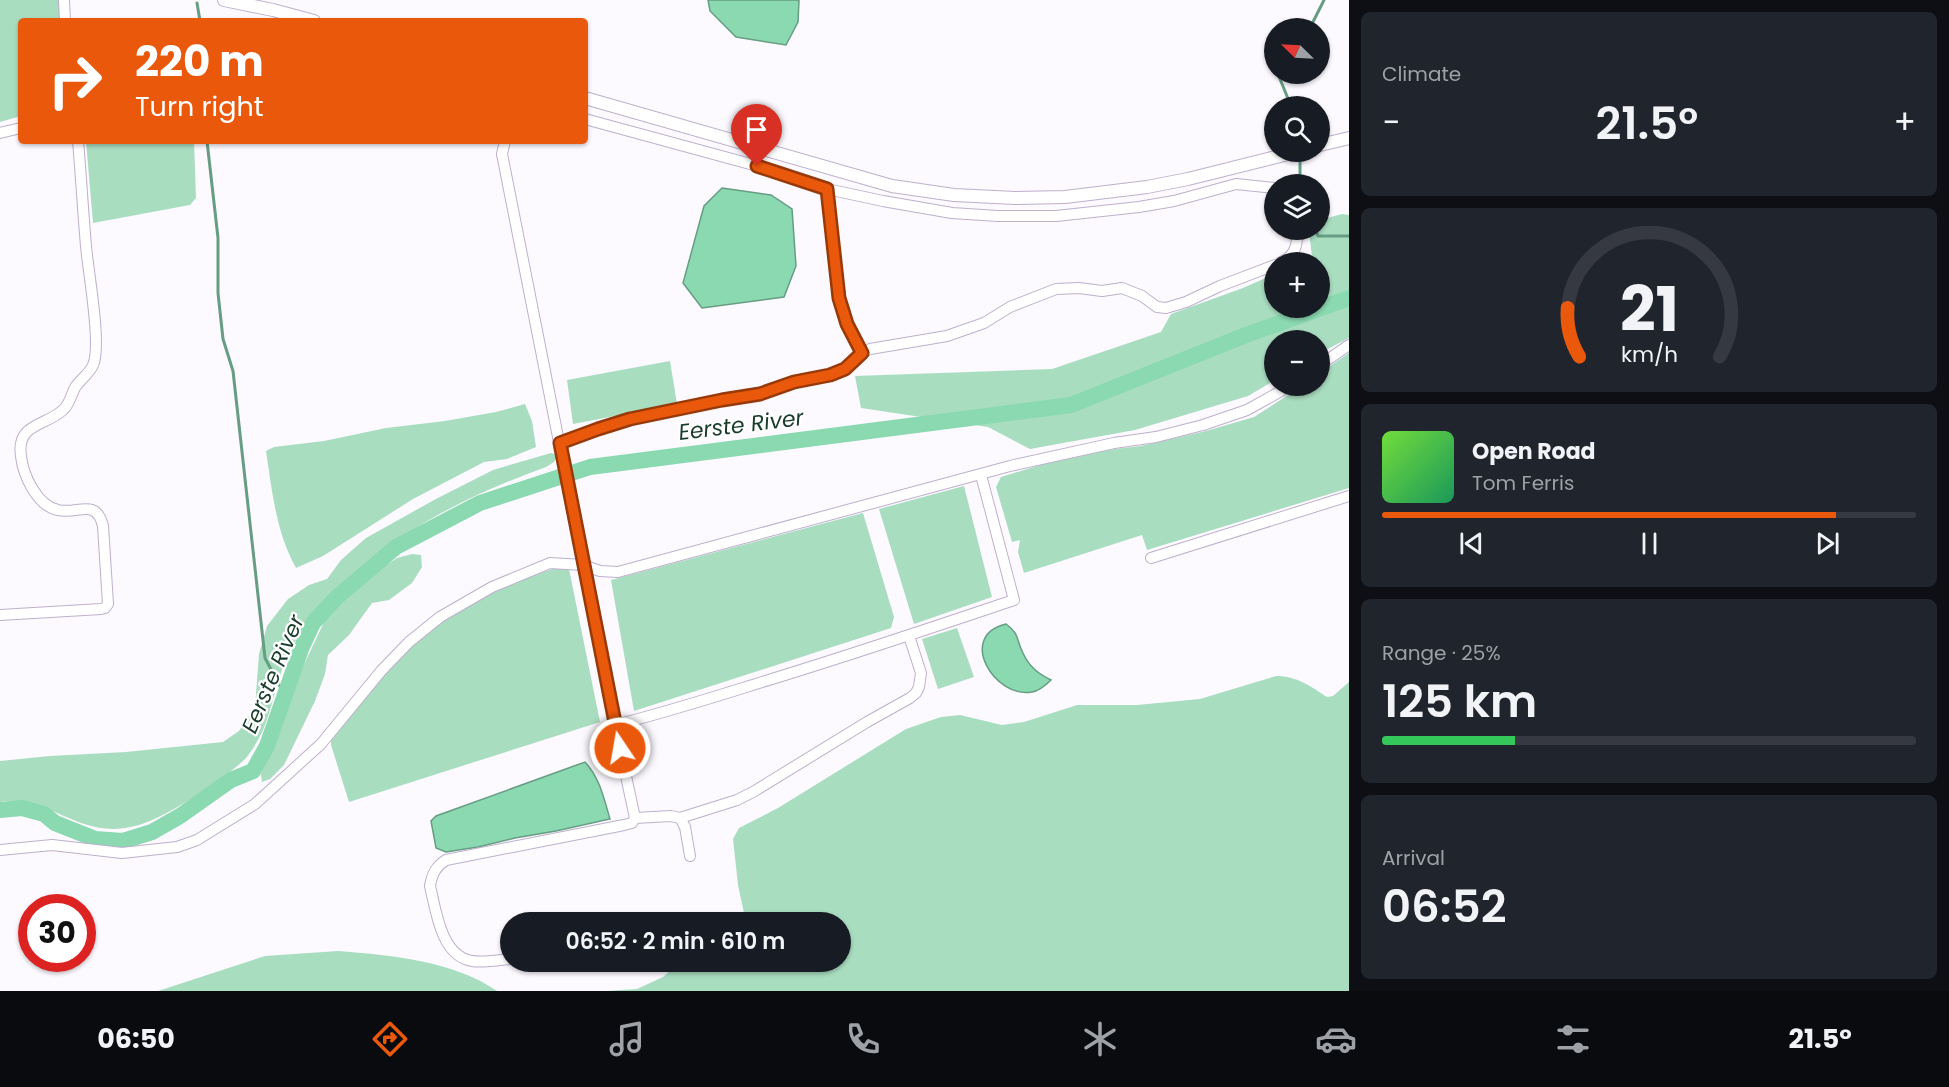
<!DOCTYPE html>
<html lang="en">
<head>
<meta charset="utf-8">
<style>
	body { margin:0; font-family:Poppins,sans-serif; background:#20242c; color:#f1f3f6; height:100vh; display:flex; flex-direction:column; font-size:22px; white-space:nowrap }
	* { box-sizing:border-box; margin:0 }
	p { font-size:20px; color:#9ea1a6 }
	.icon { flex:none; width:33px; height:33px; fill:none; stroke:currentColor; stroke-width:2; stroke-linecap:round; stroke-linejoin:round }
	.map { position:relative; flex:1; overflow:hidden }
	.drawer { display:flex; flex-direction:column; gap:12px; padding:12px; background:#0d0f14; width:600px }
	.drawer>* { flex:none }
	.hud { position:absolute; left:18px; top:18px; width:570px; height:126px; border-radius:6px; box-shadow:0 2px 4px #0004; background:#ea580c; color:#fff; overflow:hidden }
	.needle { width:39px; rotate:294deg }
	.fabs { position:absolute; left:1264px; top:18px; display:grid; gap:12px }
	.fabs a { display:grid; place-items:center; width:66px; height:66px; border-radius:50%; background:#171b24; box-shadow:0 2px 4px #0004; font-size:30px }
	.speed { position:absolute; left:18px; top:894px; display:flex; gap:12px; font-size:30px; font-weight:700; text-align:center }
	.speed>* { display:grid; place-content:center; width:78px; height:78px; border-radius:50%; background:#171b24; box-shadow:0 2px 4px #0004; line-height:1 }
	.speed .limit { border:9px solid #d22; background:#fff; color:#111 }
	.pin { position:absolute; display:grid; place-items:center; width:51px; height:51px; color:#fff; margin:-62px -26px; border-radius:50% 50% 50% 0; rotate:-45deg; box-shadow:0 0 6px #0007 }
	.pin .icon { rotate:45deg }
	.me { position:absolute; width:66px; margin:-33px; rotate:348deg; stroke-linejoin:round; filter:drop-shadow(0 0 4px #0008) }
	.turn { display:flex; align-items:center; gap:21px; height:126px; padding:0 18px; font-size:27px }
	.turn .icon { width:78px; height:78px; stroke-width:2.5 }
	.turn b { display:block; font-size:42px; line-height:51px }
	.big { font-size:45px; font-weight:600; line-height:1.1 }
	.drawer .tile { flex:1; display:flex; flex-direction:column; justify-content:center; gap:9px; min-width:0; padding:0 21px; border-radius:9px; background:#20242c }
	.drawer .dial { align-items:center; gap:0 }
	.dial svg { height:156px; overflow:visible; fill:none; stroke:#363941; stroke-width:7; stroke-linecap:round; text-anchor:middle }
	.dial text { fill:#f1f3f6; stroke:none }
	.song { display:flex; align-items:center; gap:18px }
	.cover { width:72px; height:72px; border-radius:9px; background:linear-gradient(135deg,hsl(100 70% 55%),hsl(150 70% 35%)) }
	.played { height:6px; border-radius:3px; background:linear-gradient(90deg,#ea580c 85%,#363941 85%) }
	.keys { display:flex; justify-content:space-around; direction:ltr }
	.heat { display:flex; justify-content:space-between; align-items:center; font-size:33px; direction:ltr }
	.charge { height:9px; border-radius:4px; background:linear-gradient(90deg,#34c759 25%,#363941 0) }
	.trip { position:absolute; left:500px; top:912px; width:351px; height:60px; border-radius:30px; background:#171b24; box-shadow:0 2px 4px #0004; font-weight:600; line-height:60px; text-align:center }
	.menu { display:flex; height:96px; justify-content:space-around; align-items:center; background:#090b0e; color:#9ea1a6 }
	.menu .icon { width:42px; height:42px }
	.menu .active { color:#ea580c }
	.menu b { font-size:27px; color:#f1f3f6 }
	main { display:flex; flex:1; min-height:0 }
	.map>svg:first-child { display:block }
	.green { fill:#a9ddc0 }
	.water { fill:#8ad9b0; stroke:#679d83; stroke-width:1.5 }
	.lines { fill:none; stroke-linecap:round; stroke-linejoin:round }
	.stream { stroke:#679d83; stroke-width:3 }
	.river { stroke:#8ad9b0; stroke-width:16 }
	.minor-casing { stroke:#beb0cc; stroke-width:12 }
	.tertiary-casing { stroke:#beb0cc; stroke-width:14 }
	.minor { stroke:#fff; stroke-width:10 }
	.tertiary { stroke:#fff; stroke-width:12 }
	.route-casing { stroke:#983908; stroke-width:15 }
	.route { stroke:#ea580c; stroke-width:10 }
	.labels { text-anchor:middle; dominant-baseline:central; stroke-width:4.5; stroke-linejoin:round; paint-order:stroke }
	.water-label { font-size:22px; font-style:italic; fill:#193c2b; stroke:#fff }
</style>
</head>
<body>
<main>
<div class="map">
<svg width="1349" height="991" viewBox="0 0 1349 991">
	<rect width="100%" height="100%" fill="#fcf9ff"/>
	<g class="green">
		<polygon points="0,0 59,0 60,21 21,21 21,116 0,122"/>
		<polygon points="86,141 194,141 196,198 190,205 93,223"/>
		<polygon points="1342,214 1349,215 1349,338 1320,353 1320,340 1275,340 1275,380 1248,396 1135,430 1030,449 988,427 861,408 855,376 1052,369 1161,332 1171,314 1243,288 1275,274 1275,308 1320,308 1320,262 1301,262 1312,257 1309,230 1320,230 1320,220"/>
		<polygon points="1349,353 1349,488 1147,550 1142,535 1024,573 1018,552 1020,540 1012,542 996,487 1001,477 1050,462 1106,450 1141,446 1206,431 1254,417 1302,386 1320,386 1320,373"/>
		<polygon points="670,361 677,404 573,424 567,380"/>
		<path d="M525,404L532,421L536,447L507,459L484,462L413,499L323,556L296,568C276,532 272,491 266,451L274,447L324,441L386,428L445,421L496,412Z"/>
		<path d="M551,453L558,455L554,462L546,467C455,500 370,544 310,622C304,630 296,639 291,648C278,673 274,703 263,730C259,739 251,753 244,760C222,781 164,819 135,826C79,841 50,794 0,802V761L50,756L126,752L223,742L239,731L255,707L259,654L267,626L288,599L309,585L327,579L341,560L366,538L434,500L493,470Z"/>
		<polygon points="964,486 992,597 914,624 879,509"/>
		<polygon points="863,513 894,617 891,628 634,711 611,580"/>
		<polygon points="412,554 421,555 422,567 412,583 389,600 372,603 349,635 328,655 325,674 315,701 284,765 270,779 262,782 261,774 299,675 325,620 364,580 397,558"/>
		<path d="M562,566L569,569L600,722L349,802L331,745V739C358,706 384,670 416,642C459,605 508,583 562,566Z"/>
		<polygon points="957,628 974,677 938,689 922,639"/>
		<path d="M1276,676C1297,676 1310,686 1327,697L1333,696L1349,682V991H606L637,989L663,977L680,962H840V922H741L744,913L738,885L733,839L739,828L778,808L906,729L941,717L960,715L1002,725L1024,722L1077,705H1137L1200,699Z"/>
		<path d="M338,951C390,955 454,961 497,991H158L265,956Z"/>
	</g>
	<g class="water">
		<polygon points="708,0 799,0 798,22 786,45 736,37 710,11"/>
		<polygon points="722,188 771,195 792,209 796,266 784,297 702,308 683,283 704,206"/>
		<path d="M1006,624C1020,634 1016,640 1023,653C1029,667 1039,674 1051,680C1046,685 1039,691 1032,692C995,699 956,636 1006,624Z"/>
		<path d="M585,762C600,778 604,799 610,819L556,831L515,838L478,847L446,852L436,848L431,821L436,816Z"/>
	</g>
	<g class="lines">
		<g class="stream">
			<polyline points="197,3 200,21"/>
			<polyline points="1310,28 1324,0"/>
			<polyline points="1278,74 1291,106"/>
			<polyline points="207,141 218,238 218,293 223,339 233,371 265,658 284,694"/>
			<polyline points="1300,157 1300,184"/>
			<polyline points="1316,230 1318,236 1349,236"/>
		</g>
		<polyline class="river" points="0,810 22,808 44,814 55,823 95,839 123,841 152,832 180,816 231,780 253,771 267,746 301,649 313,623 337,597 396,547 480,503 590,467 1071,405 1246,335 1349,298"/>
		<g class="minor-casing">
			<g id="minor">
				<polyline points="64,0 65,21"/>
				<polyline points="585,119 776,171 827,189 883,201 952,213 998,216 1056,216 1139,207 1174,201 1236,184 1275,188"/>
				<polyline points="0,133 21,128"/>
				<path d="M505,141L502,154L615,725L635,818L632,823L624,825L446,860C436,866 432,874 430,886C436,911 441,956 472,961C484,963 498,960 510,959"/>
				<polyline points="827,189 839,299 847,324 862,353"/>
				<path d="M1281,262C1295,256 1299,244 1296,230"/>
				<polyline points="1320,365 1349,345"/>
				<polyline points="560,443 598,429 630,419 722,400 760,394 794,382 830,375 845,369 862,353 870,349 947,336 984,323 1010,307 1056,289 1079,288 1102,291 1122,288 1142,296 1157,307 1166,308 1186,302 1220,286 1275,265"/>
				<polyline points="1151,558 1349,496"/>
				<path d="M0,615L101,609L105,608L108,604L103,526C96,497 77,515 58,510C37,506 23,475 21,456C16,423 46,426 63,410C70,404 71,394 76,386C81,379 90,373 93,365C102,346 88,271 86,246C83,211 81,176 78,141"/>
				<path d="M615,725C668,712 720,695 772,679C853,654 934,627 1014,600L981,475"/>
				<polyline points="635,818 671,816 680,818 685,827 690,856"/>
				<polyline points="680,818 737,800 753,792 867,722 910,698 916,693 919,687 921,673 909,636"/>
				<polyline points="0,850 52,845 122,853 177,847 197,840 255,804 321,744 381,671 409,642 440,617 492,587 550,563 583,565 600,571 618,572 1010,466 1114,443 1156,437 1203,425 1247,410 1290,386"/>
			</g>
		</g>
		<g class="tertiary-casing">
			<g id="tertiary">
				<polyline points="224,0 273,10 314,21"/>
				<polyline points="585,98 892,186 954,195 1015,198 1065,197 1147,187 1188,179 1296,152"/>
				<polyline points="1320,145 1349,138"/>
			</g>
		</g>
		<use href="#minor" class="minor"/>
		<use href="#tertiary" class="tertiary"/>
	</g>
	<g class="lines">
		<g class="route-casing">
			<polyline id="route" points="620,748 560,443 598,429 630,419 722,400 760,394 794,382 830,375 845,369 862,353 847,324 839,298 827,189 757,166"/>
		</g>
		<use href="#route" class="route"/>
	</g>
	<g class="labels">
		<g class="water-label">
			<text transform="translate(741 425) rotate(-7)">Eerste River</text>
			<text transform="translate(273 674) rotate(-67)">Eerste River</text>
		</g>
	</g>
</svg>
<div class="fabs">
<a><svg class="needle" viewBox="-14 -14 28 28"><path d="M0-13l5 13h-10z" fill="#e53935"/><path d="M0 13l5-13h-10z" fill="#9ea1a6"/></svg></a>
<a><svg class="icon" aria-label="search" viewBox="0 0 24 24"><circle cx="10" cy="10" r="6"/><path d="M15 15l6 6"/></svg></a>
<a><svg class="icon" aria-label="layers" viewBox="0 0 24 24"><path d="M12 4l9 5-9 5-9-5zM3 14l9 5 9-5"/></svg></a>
<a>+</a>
<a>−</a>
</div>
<div class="speed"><div class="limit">30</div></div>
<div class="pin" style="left:757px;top:166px;background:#d93025"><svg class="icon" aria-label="arrive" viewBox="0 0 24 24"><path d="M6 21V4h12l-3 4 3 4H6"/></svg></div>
<svg class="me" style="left:620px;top:748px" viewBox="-20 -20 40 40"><circle r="17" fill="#ea580c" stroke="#fff" stroke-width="3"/><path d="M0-11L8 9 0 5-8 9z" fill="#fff"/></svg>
<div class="trip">06:52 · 2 min · 610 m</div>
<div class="hud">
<div class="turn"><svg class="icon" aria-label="right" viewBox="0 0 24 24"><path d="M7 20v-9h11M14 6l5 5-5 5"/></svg><div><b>220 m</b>Turn right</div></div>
</div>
</div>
<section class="drawer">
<div class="tile"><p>Climate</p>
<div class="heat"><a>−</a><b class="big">21.5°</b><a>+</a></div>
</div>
<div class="tile dial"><svg viewBox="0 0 100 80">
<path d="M14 69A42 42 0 1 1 86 69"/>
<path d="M14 69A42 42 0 0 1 8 44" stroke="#ea580c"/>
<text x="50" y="56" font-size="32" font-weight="700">21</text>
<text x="50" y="72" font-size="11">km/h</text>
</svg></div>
<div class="tile">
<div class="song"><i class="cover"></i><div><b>Open Road</b><p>Tom Ferris</p></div></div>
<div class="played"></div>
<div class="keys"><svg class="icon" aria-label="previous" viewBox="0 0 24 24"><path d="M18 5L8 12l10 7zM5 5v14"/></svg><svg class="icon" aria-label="pause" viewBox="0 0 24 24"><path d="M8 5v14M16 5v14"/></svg><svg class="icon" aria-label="next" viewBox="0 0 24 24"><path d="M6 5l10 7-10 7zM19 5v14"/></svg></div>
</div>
<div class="tile"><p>Range · 25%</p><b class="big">125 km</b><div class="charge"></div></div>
<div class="tile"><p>Arrival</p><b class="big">06:52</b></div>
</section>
</main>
<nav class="menu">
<b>06:50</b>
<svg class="icon active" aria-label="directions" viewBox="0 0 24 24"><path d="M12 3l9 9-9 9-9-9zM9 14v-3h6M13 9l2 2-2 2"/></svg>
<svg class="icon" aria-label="music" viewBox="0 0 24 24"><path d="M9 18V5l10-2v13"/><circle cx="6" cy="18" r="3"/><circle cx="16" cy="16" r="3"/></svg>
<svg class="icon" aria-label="phone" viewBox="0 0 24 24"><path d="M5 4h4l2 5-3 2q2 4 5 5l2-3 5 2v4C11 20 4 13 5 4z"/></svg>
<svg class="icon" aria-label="climate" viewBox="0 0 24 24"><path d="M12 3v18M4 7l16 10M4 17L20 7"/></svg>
<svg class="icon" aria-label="car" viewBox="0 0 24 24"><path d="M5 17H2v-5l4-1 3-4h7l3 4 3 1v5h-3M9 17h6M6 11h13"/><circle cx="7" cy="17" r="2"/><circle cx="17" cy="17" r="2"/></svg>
<svg class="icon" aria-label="filters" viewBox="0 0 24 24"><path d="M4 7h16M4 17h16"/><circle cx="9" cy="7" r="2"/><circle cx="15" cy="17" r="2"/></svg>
<b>21.5°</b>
</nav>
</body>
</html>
